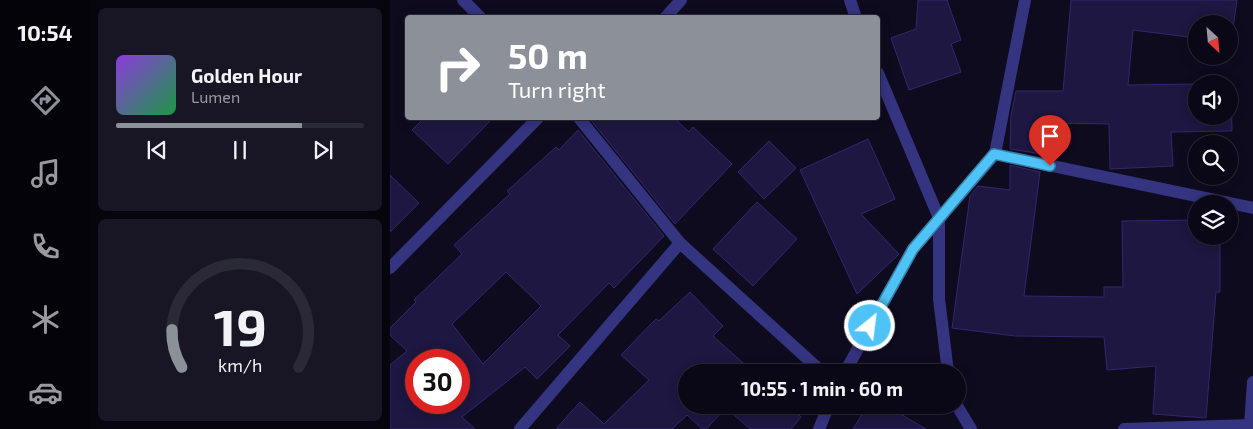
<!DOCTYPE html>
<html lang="en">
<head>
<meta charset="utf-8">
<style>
	body { margin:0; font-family:"Exo 2",sans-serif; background:#181624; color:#f1f3f6; height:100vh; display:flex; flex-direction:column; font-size:19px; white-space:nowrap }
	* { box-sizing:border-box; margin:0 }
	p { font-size:16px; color:#999aa1 }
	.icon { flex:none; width:28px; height:28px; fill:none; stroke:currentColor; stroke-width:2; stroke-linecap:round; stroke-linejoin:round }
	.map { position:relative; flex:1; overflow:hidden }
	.drawer { display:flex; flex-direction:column; gap:8px; padding:8px; background:#06040d; width:300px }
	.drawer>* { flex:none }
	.top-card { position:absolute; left:15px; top:15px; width:475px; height:105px; border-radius:5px; box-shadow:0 2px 12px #0003,0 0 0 1px #2a2936; background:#8c9099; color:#fff; overflow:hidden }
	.needle { width:32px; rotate:154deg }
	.fabs { position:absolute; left:798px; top:15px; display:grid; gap:10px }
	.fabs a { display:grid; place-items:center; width:50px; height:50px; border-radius:50%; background:#0a0817; box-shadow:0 2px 12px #0003,0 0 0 1px #2a2936; font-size:25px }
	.speed { position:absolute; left:15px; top:349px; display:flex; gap:10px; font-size:25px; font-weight:700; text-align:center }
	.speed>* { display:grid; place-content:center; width:65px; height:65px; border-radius:50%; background:#0a0817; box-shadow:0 2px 12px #0003,0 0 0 1px #2a2936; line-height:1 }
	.speed .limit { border:8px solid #d22; background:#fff; color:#111 }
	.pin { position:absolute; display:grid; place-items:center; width:42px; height:42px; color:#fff; margin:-51px -21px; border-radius:50% 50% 50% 0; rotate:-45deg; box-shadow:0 0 5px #0007 }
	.pin .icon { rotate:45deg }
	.me { position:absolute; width:55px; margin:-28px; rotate:29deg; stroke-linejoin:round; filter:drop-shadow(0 0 4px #0008) }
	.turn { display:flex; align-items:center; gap:18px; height:105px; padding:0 20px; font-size:22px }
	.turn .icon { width:65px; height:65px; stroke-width:2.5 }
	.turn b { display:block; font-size:35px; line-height:42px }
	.drawer .card { flex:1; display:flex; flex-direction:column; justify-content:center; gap:8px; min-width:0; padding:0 18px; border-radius:8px; background:#181624 }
	.drawer .dial { align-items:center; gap:0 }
	.dial svg { height:130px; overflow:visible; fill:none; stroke:#2a2936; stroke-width:7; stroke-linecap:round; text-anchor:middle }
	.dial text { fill:#f1f3f6; stroke:none }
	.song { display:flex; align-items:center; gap:15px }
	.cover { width:60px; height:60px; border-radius:8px; background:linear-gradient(135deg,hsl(270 70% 55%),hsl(140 70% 35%)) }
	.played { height:5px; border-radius:2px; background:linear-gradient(90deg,#8c9099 75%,#2a2936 75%) }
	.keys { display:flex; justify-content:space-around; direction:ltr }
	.trip { position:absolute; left:288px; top:364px; width:288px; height:50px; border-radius:25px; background:#0a0817; box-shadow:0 2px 12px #0003,0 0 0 1px #2a2936; font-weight:700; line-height:50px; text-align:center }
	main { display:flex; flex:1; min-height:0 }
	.menu { display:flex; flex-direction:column; width:90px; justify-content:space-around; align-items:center; background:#040309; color:#999aa1 }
	.menu .icon { width:35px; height:35px }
	.menu .active { color:#8c9099 }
	.menu b { font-size:22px; color:#f1f3f6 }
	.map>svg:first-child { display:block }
	.building { fill:#1d1741; stroke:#33286e; fill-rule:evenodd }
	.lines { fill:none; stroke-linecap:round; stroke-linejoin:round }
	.minor { stroke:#343481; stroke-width:12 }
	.route-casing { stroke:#337fa1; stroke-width:12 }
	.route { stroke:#4fc3f7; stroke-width:9 }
</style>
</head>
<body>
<main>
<nav class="menu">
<b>10:54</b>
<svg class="icon active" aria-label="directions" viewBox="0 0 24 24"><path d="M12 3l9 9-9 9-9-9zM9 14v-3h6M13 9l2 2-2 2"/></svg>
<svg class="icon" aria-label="music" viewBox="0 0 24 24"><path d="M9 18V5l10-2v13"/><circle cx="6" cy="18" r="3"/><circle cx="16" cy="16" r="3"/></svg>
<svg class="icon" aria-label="phone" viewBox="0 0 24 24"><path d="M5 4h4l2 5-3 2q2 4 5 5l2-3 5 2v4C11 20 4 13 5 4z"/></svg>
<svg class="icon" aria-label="climate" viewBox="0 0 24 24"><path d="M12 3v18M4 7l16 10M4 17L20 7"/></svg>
<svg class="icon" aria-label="car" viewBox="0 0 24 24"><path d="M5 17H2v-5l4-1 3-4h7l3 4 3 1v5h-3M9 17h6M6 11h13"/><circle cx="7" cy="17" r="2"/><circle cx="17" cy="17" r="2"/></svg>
</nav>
<section class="drawer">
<div class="card">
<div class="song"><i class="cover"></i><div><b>Golden Hour</b><p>Lumen</p></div></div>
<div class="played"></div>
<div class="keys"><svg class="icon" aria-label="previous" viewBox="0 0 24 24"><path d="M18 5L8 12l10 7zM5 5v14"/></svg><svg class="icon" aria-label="pause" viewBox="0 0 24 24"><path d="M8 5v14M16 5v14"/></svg><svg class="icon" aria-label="next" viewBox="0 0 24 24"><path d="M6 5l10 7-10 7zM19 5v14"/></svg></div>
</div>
<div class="card dial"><svg viewBox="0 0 100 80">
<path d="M14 69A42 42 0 1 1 86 69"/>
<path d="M14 69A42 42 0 0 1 8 46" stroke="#8c9099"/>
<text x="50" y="56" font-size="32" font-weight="700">19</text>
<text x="50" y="72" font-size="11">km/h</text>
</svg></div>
</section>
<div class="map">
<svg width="863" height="429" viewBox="0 0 863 429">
	<rect width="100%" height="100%" fill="#0e0b1f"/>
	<g class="building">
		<polygon points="528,0 557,0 571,40 561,44 571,72 519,90 501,38 526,29"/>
		<polygon points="681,0 847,0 841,43 839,43 839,24 806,24 806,38 743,30 738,85 806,84 806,116 839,116 839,84 814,84 841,83 842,131 781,132 783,166 720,169 719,124 665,123 665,156 620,149 621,116 626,91 673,91"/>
		<polygon points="34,118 103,118 58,164 22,130"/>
		<polygon points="199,118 284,118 299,132 303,127 342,164 285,224"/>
		<path d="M188,130L274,236L224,288L219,283L168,335L180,346L147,379L135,367L72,417L85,429H0V365L17,351L0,335V328L26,302L24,300L72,254L64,245L120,194L117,191L166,147L169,150ZM116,272L151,306L93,364L62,324ZM26,360H69V402H26Z"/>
		<polygon points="478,139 505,199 471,214 509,254 467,294 410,170"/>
		<polygon points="379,141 406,168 374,199 348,172"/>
		<polygon points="620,165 650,172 634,296 714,297 714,287 733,287 732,221 806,220 806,236 830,236 830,292 826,292 816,418 763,414 766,366 717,370 714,337 625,336 562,328 580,196 588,186 620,190"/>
		<polygon points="0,175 29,203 0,232"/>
		<polygon points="367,202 407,239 363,286 323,249"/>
		<polygon points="300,292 333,326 323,336 363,372 296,372 296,405 398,405 411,417 401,429 360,429 336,408 316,429 312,429 297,415 282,429 166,429 190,402 214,424 259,380 231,355 266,319 269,321"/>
		<polygon points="478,405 495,405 536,429 463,429"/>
	</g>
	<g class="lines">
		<g class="minor">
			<polyline points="73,0 91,18"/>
			<polyline points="460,0 466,18"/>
			<polyline points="275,18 291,0"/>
			<polyline points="488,73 549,218 549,299 558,372"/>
			<polyline points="189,118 290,243 432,372"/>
			<polyline points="605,154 863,208"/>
			<polyline points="0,268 148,118"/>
			<polyline points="455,372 523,249 605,154 635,0"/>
			<polyline points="566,404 581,429"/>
			<polyline points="860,425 863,382"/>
			<polyline points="130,429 290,243"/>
			<polyline points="429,429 439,405"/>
			<polyline points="734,429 860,425 859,429"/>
		</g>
	</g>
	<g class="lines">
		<g class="route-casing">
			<polyline id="route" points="480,326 523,249 604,154 660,166"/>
		</g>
		<use href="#route" class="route"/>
	</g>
</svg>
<div class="fabs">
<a><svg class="needle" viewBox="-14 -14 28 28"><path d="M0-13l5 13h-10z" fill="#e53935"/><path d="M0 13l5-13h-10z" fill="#999aa1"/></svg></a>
<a><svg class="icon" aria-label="sound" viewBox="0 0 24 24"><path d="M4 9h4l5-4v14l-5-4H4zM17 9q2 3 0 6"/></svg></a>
<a><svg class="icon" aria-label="search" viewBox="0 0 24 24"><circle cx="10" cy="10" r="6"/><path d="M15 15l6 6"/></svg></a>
<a><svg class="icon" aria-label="layers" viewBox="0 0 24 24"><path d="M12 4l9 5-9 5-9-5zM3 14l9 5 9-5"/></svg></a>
</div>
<div class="speed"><div class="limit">30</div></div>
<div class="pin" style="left:660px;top:166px;background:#d93025"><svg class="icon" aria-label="arrive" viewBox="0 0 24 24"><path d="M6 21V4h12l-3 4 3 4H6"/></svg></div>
<svg class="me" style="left:480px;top:326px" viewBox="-20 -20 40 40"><circle r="17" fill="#4fc3f7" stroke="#fff" stroke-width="3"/><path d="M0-11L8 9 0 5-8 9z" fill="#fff"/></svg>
<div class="trip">10:55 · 1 min · 60 m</div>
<div class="top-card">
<div class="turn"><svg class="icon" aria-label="right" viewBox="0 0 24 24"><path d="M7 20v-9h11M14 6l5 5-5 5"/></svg><div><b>50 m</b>Turn right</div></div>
</div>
</div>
</main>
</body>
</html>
